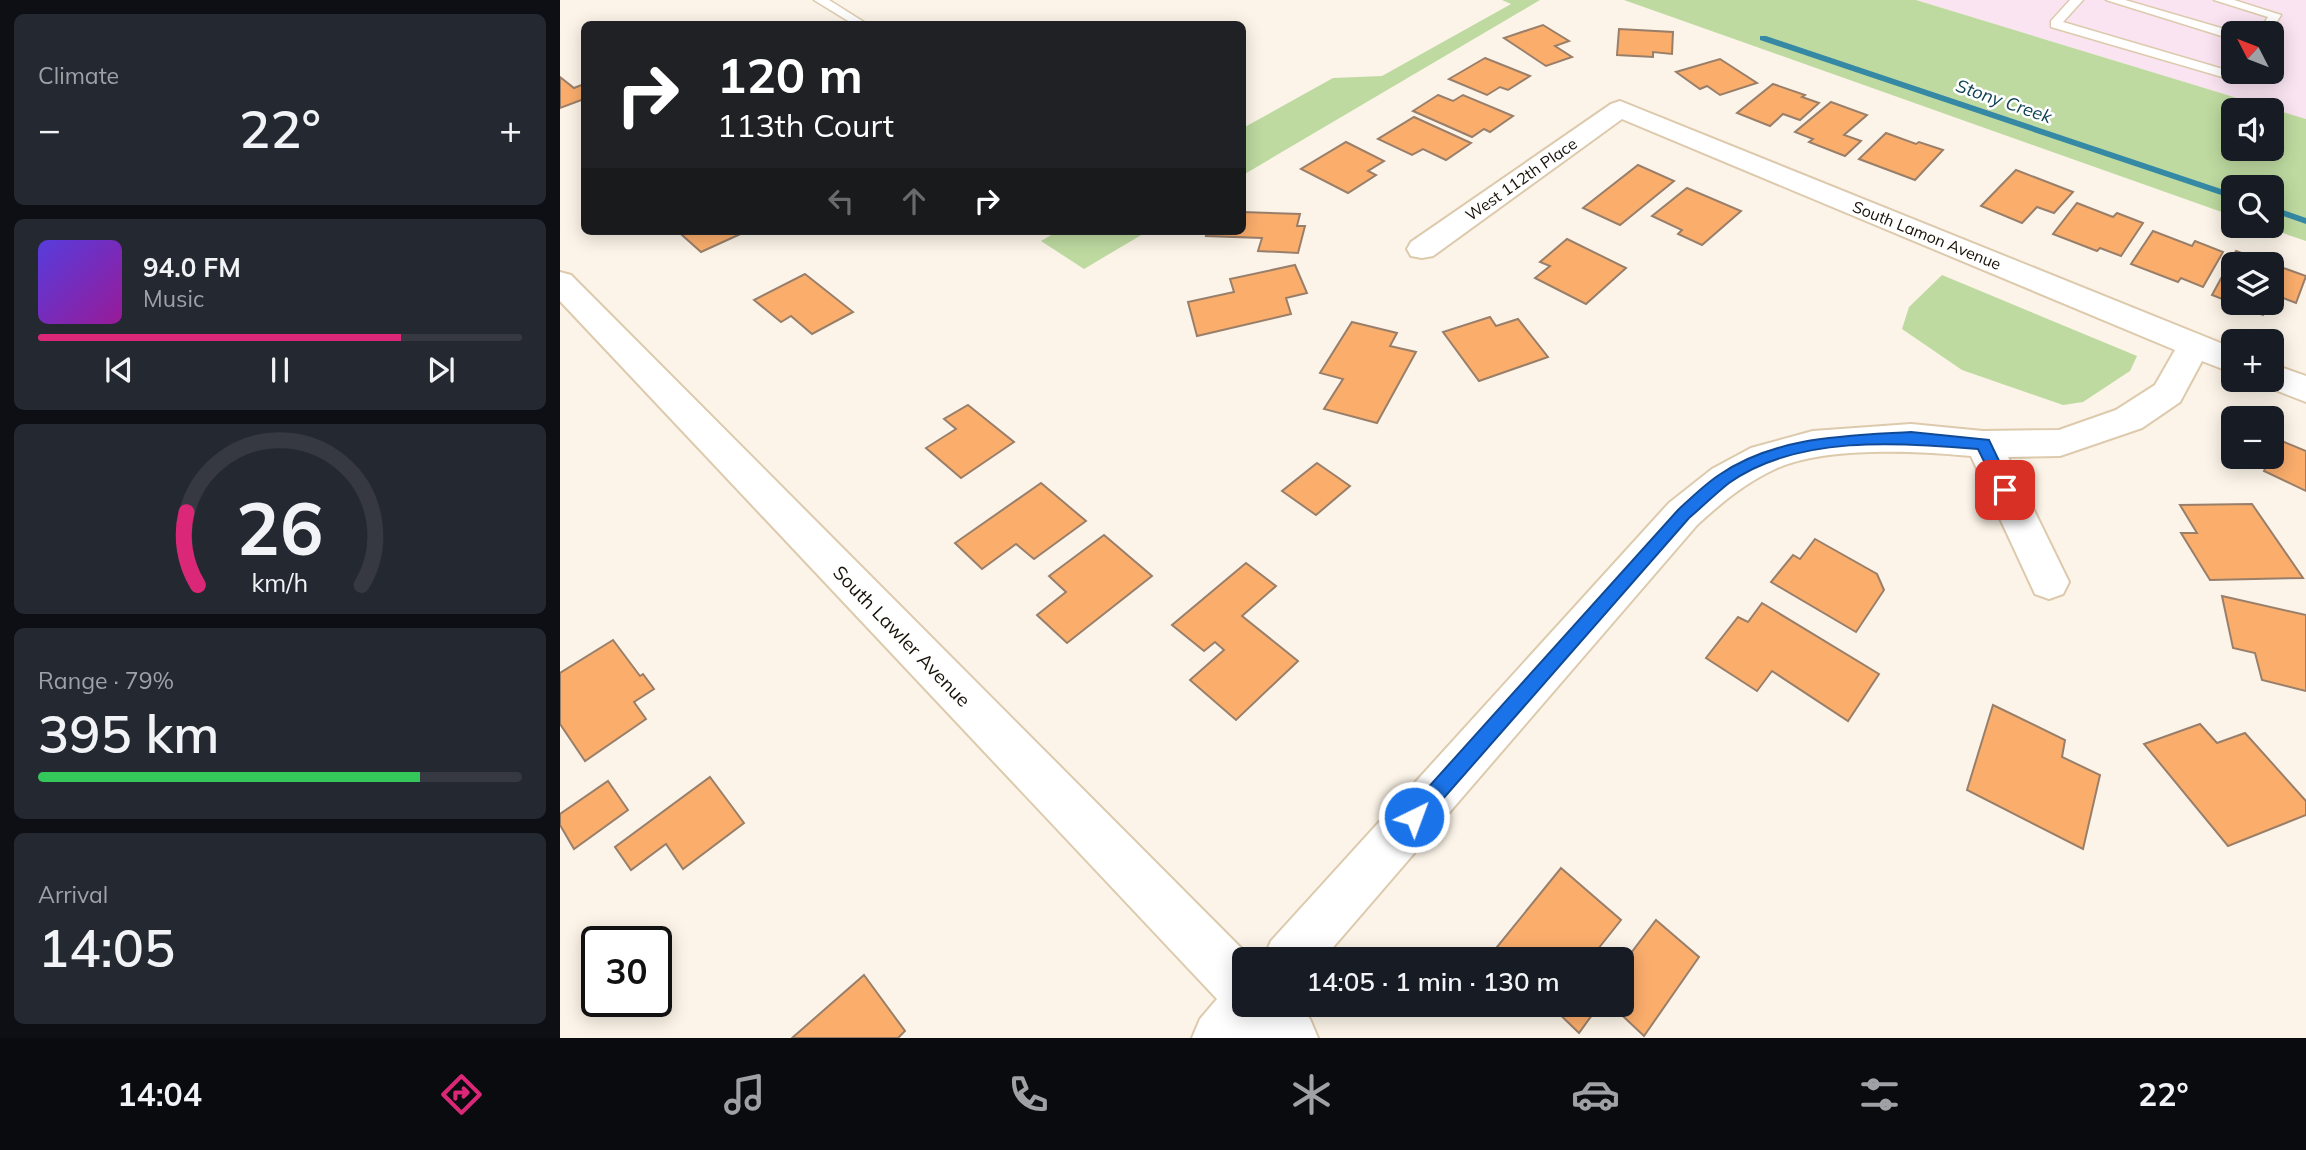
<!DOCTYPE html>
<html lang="en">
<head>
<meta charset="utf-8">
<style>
	body { margin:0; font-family:Mulish,sans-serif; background:#242831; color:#f1f3f6; height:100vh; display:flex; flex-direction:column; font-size:26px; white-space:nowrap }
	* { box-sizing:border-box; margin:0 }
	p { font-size:23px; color:#9ea1a6 }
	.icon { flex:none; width:38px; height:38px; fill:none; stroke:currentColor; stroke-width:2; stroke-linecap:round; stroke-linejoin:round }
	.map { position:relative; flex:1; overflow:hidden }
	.drawer { display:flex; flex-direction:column; gap:14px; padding:14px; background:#0d0f14; width:560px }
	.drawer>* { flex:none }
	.guide { position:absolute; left:21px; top:21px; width:665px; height:214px; border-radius:10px; box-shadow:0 4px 18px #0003; background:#202124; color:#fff; overflow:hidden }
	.needle { width:46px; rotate:312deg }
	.fabs { position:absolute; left:1661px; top:21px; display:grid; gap:14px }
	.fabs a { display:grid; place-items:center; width:63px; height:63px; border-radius:10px; background:#171b24; box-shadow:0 4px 18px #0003; font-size:35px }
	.speed { position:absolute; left:21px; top:926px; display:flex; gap:14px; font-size:35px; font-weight:700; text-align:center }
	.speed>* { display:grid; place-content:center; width:91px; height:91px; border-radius:50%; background:#171b24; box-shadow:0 4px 18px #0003; line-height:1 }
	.speed .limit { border:4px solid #111; border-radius:10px; background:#fff; color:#111 }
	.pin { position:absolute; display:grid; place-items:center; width:60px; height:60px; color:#fff; margin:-30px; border-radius:14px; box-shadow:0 4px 10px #0006 }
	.me { position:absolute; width:77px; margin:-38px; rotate:42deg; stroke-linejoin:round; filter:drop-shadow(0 0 5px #0008) }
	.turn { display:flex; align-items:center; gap:24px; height:147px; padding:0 21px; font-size:32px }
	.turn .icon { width:91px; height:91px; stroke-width:2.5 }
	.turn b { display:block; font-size:49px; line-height:60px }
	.lanes { display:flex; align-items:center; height:66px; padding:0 21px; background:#0003; justify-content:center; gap:35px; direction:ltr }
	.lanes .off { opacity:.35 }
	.big { font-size:52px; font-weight:600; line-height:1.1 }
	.drawer .widget { flex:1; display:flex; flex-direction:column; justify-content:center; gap:10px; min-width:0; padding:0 24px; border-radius:10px; background:#242831 }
	.drawer .dial { align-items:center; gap:0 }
	.dial svg { height:182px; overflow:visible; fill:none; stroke:#363941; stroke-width:7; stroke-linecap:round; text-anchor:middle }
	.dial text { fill:#f1f3f6; stroke:none }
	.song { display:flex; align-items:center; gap:21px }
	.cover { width:84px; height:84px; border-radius:10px; background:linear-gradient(135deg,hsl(250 70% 55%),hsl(300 70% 35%)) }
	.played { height:7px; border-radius:4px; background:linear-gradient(90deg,#db2777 75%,#363941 75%) }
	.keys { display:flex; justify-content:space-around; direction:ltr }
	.heat { display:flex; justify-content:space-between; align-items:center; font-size:38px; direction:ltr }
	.charge { height:10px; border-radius:5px; background:linear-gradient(90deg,#34c759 79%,#363941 0) }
	.trip { position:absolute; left:672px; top:947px; width:402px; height:70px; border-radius:10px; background:#171b24; box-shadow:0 4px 18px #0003; font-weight:600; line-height:70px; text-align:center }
	.menu { display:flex; height:112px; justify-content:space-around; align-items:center; background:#090b0e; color:#9ea1a6 }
	.menu .icon { width:49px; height:49px }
	.menu .on { color:#db2777 }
	.menu b { font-size:32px; color:#f1f3f6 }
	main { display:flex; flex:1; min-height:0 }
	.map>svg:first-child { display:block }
	.commercial { fill:#fae4f2; fill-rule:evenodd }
	.green { fill:#bedaa0; fill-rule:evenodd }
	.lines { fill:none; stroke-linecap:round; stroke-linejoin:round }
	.stream { fill:#3589a4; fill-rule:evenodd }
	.building { fill:#fbae6c; stroke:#997f6a; stroke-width:2 }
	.lane-casing { stroke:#ddcaad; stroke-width:3 }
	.street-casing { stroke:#ddcaad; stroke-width:4 }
	.lane { fill:#fff; fill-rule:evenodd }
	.street { fill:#fff; fill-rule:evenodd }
	.route { fill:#1a73e8; stroke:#114b97; stroke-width:2 }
	.labels { text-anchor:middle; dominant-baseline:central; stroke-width:5; stroke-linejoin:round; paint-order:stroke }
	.far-street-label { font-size:16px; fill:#171107; stroke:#fff }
	.far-water-label { font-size:18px; font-style:italic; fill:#0d4254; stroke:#fff }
	.street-label { font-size:19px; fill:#171107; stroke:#fff }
</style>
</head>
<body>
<main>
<section class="drawer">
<div class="widget"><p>Climate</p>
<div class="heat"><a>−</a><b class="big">22°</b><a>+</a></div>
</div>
<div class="widget">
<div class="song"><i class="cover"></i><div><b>94.0 FM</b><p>Music</p></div></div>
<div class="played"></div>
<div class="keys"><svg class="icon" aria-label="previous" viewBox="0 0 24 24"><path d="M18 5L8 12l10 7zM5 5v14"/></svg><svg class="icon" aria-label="pause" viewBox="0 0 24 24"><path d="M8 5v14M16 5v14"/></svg><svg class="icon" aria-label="next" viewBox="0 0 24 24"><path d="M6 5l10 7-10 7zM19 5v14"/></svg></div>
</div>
<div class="widget dial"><svg viewBox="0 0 100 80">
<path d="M14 69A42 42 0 1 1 86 69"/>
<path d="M14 69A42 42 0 0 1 9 37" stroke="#db2777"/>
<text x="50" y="56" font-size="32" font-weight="700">26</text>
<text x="50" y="72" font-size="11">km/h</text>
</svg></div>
<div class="widget"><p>Range · 79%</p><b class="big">395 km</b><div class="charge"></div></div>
<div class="widget"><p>Arrival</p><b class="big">14:05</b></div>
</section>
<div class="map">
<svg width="1746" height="1038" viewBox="0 0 1746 1038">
	<rect width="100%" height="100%" fill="#fcf4e8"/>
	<path class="commercial" d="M1356,0H1746V119ZM1673,33H1712V72H1673Z"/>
	<g class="green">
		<polygon points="942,0 980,0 683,175 683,128 773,78 822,76 951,4"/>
		<path d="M1064,0H1356L1746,119V241L1702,226H1712V187H1673V216ZM1673,110H1712V149H1673Z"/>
		<polygon points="498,231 588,231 524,269 481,241"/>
		<polygon points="1382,275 1577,356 1570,371 1523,402 1503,405 1402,370 1342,329 1349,307"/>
	</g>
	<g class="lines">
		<g class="stream">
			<polygon points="1200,36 1206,36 1673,193 1673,199 1200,40"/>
			<polygon points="1712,206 1746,218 1746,224 1712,212"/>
		</g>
	</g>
	<g class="building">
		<polygon points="983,25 1009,41 995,46 1012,57 986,66 944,38"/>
		<polygon points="1059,29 1113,32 1112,54 1093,52 1093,57 1057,55"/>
		<polygon points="925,58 970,76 948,90 940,87 927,95 889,79"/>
		<polygon points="1160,59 1197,83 1160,95 1147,86 1140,89 1116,72"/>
		<polygon points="0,77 14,88 24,84 24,99 0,108"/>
		<polygon points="1213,84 1245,95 1242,97 1259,103 1240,120 1223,114 1210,126 1177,113"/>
		<polygon points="878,95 893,101 903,95 953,116 930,132 924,129 912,137 853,111"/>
		<polygon points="1271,102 1307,115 1284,135 1301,141 1285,156 1249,142 1253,139 1235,132"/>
		<polygon points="854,117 911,143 886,160 863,149 852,155 818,139"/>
		<polygon points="1326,133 1356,144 1359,142 1383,150 1355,180 1299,159"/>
		<polygon points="786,142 824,161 808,171 816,175 788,193 741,169"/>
		<polygon points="1078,165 1114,181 1060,225 1023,208"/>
		<polygon points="1456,170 1513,192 1494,213 1477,207 1462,223 1421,206"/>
		<polygon points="1127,188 1181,211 1142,245 1118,234 1122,230 1092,216"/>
		<polygon points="1517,203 1553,217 1557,213 1583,223 1561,256 1540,248 1537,251 1493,234"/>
		<polygon points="682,212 740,214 737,226 745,226 738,253 698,251 702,238 646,236 648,231 682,231"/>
		<polygon points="131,231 187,231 141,252 122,235"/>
		<polygon points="1593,231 1632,246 1635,241 1663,252 1643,287 1621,278 1618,282 1571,264"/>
		<polygon points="1007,239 1066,268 1026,304 975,278 990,266 980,262"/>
		<polygon points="1676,251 1746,276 1736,303 1713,294 1712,297 1712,264 1673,264 1673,303 1709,303 1703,315 1652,295"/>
		<polygon points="735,265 747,293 726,298 731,314 637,336 628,302 674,292 670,279"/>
		<polygon points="245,274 293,312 252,334 231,316 221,322 194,300"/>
		<polygon points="930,317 936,326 958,319 988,357 919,381 883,332"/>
		<polygon points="792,322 837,333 830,346 856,352 817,423 764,409 783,379 760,373"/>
		<polygon points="408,405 454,442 401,478 366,448 396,429 384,419"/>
		<polygon points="1717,439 1746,451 1746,491 1704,471"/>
		<polygon points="757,463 790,486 756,515 722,491"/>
		<polygon points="481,483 526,521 474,559 456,544 422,569 395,543"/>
		<polygon points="1692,504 1743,578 1650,580 1621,533 1637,533 1620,505"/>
		<polygon points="544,535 592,576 507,643 477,615 506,592 489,576"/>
		<polygon points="1255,539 1317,574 1324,590 1296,632 1211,582 1233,555 1240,559"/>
		<polygon points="686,563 716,586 682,616 738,661 676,720 630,680 664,650 655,642 644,651 612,625"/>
		<polygon points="1662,596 1746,615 1746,691 1702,680 1695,653 1673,648"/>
		<polygon points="1202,603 1319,674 1288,721 1212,671 1197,691 1146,658 1178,617 1188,622"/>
		<polygon points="53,640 80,676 83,674 94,689 74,702 86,719 25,761 0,724 0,673"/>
		<polygon points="1433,705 1505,740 1502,757 1540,775 1523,849 1407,790"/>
		<polygon points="1640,724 1657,743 1685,733 1746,801 1746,815 1668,846 1584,744"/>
		<polygon points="150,777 184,823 123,869 106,844 71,870 55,847"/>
		<polygon points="48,781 68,810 14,849 0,825 0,814"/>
		<polygon points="1001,868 1061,920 1038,949 1050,959 941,959 933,952"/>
		<polygon points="1096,920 1139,957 1084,1036 1050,1004 1062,1004 1062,965"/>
		<polygon points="304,975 345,1031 338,1038 232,1038"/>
		<polygon points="989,1004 1040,1004 1019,1033"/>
	</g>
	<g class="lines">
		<g class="lane-casing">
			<g id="lane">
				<polygon points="254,0 269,0 307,24 293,24"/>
				<polygon points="1510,0 1523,0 1503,22 1673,72 1687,72 1681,80 1676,81 1491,27 1491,21"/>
				<polygon points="1546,0 1565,0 1678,33 1673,33 1673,39 1668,38"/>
				<polygon points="1654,0 1674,0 1721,15 1710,33 1698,33 1708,17"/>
			</g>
		</g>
		<g class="street-casing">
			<g id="street">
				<path d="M1060,101L1673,348V373L1642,361L1620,402L1582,428L1500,456L1448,457L1509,582L1503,594L1489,599L1475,594L1411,456C1356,451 1265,446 1215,469C1185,483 1161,503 1137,525L763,959H703L711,941L1109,503L1152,469L1191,448L1253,431L1351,424L1423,431L1499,430L1556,410L1595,385L1615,350L1062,119L873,256L862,258L851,256L847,249L851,242L1051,104Z"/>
				<polygon points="0,272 11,275 692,959 684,959 684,1004 737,1004 750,1019 758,1038 632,1038 640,1019 657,999 0,301"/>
				<polygon points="1712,364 1746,376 1746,402 1700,384 1697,380 1712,380"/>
			</g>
		</g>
		<use href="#lane" class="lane"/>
		<use href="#street" class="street"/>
	</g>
	<path class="route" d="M1351,432L1429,440L1453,490L1451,494H1440L1418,449C1340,442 1236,435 1169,483C1155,494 1142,507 1129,518L861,824L854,827L847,824L844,817L847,811L1118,510C1131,498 1144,485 1159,475C1216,436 1286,436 1351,432Z"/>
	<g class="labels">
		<g class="far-street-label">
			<text transform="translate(961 179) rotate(-35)">West 112th Place</text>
			<text transform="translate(1367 235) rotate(22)">South Lamon Avenue</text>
		</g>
		<g class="far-water-label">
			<text transform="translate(1444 101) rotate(19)">Stony Creek</text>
		</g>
		<g class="street-label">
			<text transform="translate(342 636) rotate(46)">South Lawler Avenue</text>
		</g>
	</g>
</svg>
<div class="fabs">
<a><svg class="needle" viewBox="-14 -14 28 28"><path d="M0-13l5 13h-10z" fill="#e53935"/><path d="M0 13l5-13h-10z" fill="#9ea1a6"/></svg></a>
<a><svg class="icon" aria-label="sound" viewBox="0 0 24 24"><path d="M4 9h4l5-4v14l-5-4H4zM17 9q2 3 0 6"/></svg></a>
<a><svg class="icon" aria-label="search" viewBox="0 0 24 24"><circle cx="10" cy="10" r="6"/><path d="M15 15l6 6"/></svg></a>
<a><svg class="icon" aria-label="layers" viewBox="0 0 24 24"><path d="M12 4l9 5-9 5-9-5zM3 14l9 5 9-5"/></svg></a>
<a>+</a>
<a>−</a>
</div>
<div class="speed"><div class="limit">30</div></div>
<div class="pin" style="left:1445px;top:490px;background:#d93025"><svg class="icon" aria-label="arrive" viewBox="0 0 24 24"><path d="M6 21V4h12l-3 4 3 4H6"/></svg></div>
<svg class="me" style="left:854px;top:817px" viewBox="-20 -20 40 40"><circle r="17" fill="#1a73e8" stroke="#fff" stroke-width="3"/><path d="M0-11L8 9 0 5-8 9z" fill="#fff"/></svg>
<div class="trip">14:05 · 1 min · 130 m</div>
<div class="guide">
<div class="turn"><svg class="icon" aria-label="right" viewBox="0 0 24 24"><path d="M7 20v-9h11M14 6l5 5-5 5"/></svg><div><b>120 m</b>113th Court</div></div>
<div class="lanes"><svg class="icon off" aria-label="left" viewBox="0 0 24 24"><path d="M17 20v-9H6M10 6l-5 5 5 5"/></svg><svg class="icon off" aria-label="ahead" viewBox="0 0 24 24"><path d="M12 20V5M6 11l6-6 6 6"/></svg><svg class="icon" aria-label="right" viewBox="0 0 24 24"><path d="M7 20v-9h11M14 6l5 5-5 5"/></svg></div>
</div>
</div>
</main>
<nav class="menu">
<b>14:04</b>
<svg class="icon on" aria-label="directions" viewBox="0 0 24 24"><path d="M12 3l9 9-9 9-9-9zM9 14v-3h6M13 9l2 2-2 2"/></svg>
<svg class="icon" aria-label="music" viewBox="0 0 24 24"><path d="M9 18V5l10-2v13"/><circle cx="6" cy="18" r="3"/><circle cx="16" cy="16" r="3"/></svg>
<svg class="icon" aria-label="phone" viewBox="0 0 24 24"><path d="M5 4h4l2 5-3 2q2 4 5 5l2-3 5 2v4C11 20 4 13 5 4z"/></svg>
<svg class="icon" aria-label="climate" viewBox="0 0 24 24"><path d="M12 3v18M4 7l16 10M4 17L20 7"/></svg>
<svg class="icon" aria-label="car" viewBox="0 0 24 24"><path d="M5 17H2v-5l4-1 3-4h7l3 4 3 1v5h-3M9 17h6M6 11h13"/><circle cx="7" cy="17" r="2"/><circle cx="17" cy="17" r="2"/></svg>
<svg class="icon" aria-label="filters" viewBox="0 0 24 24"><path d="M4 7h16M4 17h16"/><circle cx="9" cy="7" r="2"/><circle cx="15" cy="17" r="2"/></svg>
<b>22°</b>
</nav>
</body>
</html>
